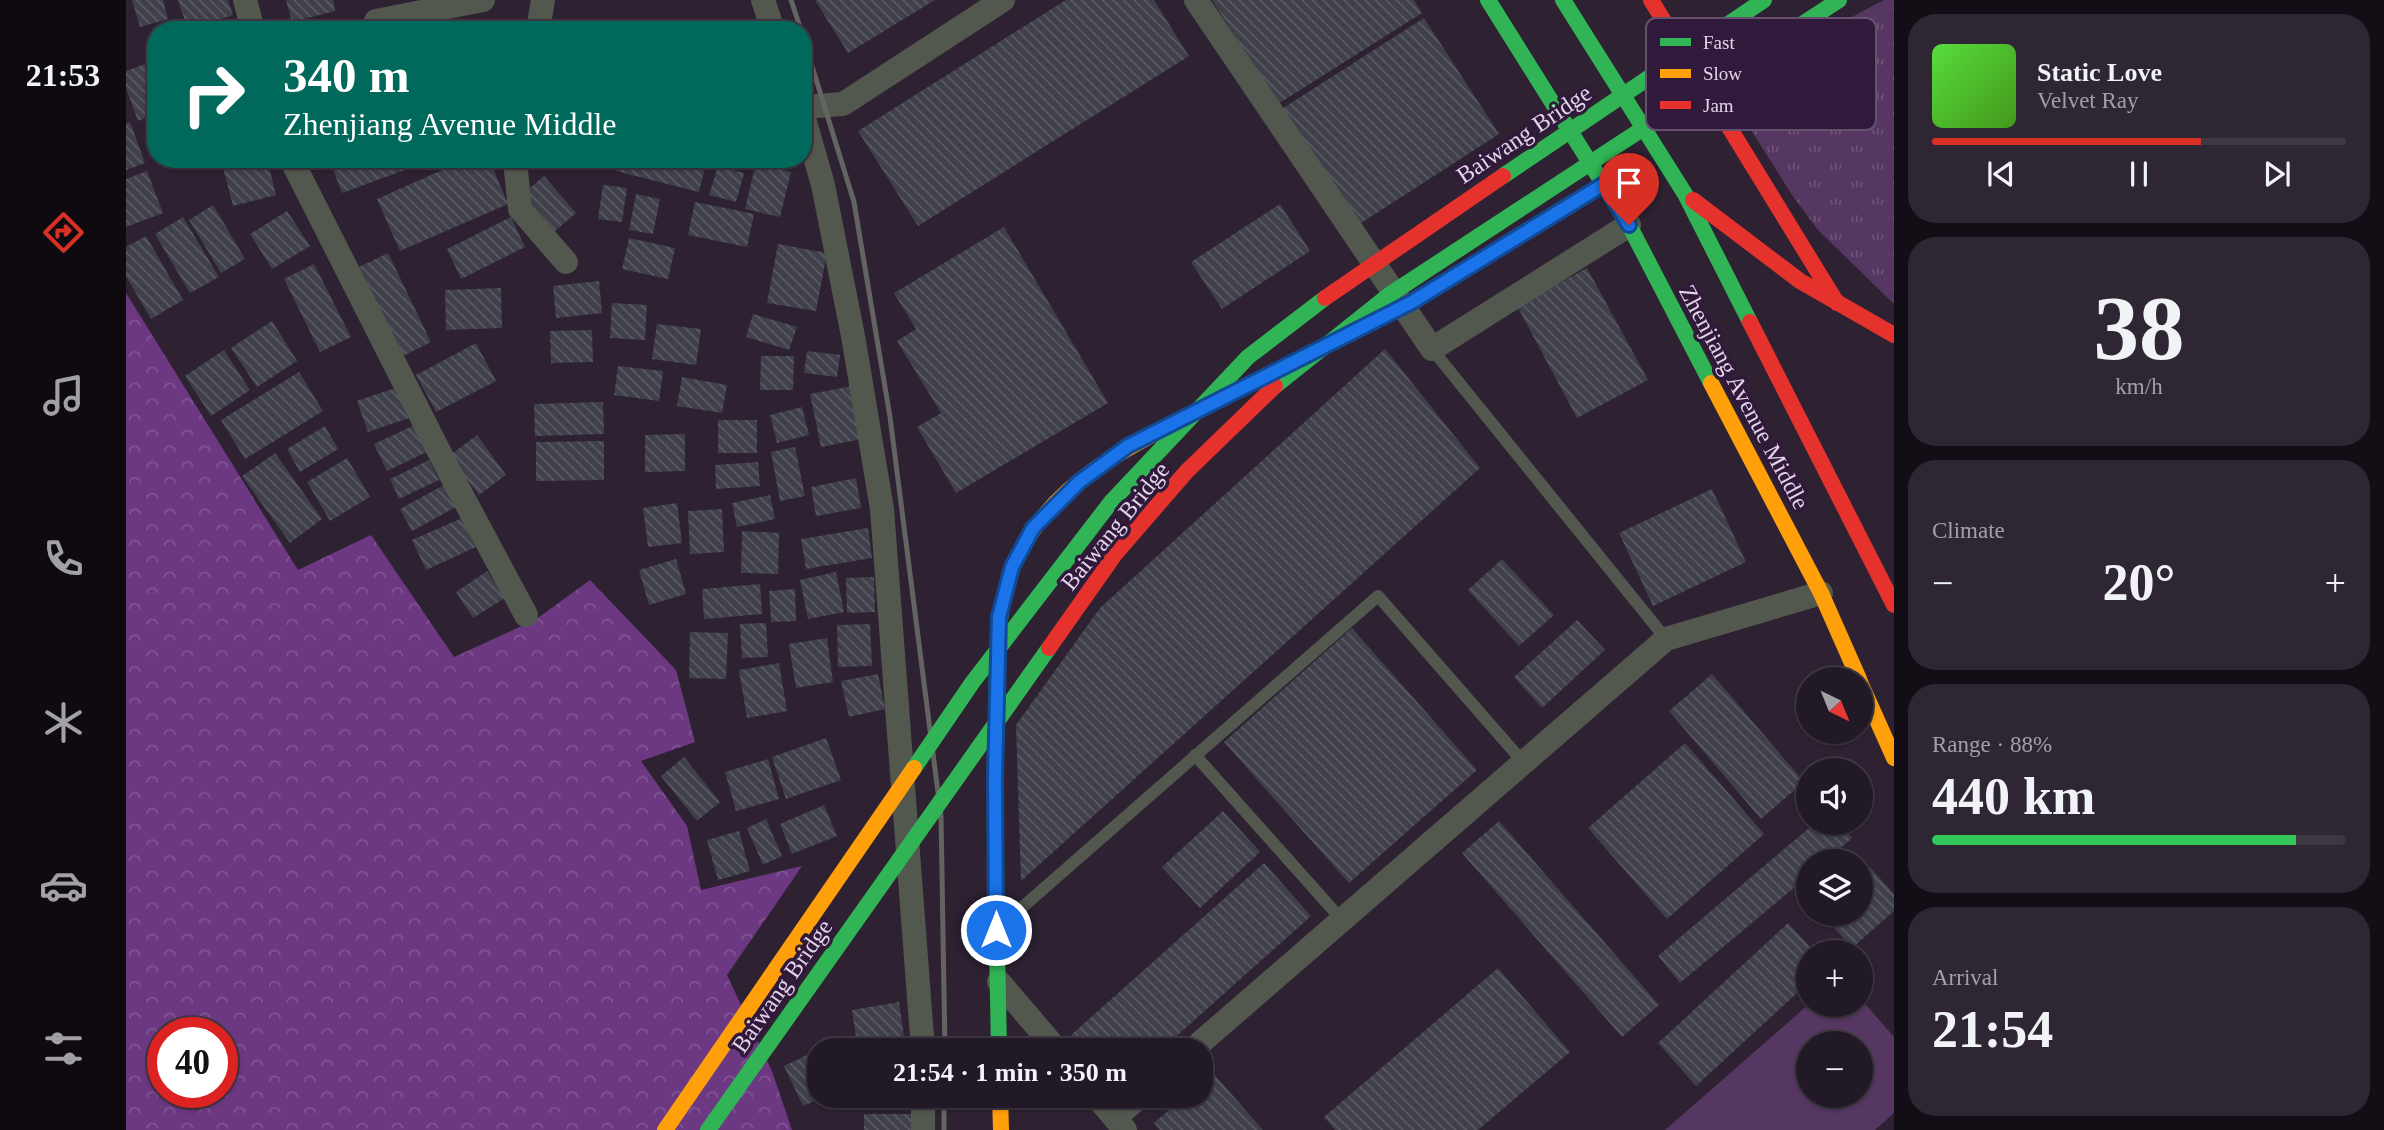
<!DOCTYPE html>
<html lang="en">
<head>
<meta charset="utf-8">
<style>
	body { margin:0; font-family:Georgia,serif; background:#2e2632; color:#f1f3f6; height:100vh; display:flex; flex-direction:column; font-size:26px; white-space:nowrap }
	* { box-sizing:border-box; margin:0 }
	p { font-size:23px; color:#a2a0a7 }
	.icon { flex:none; width:38px; height:38px; fill:none; stroke:currentColor; stroke-width:2; stroke-linecap:round; stroke-linejoin:round }
	.map { position:relative; flex:1; overflow:hidden }
	.details { display:flex; flex-direction:column; gap:14px; padding:14px; background:#130e15; width:490px }
	.details>* { flex:none }
	.top-card { position:absolute; left:21px; top:21px; width:665px; height:147px; border-radius:28px; box-shadow:0 2px 5px #0004,0 0 0 2px #3f3843; background:#00695c; color:#fff; overflow:hidden }
	.needle { width:46px; rotate:137deg }
	.buttons { position:absolute; left:1670px; top:667px; display:grid; gap:14px }
	.buttons a { display:grid; place-items:center; width:77px; height:77px; border-radius:50%; background:#221926; box-shadow:0 2px 5px #0004,0 0 0 2px #3f3843; font-size:35px }
	.speed { position:absolute; left:21px; top:1017px; display:flex; gap:14px; font-size:35px; font-weight:700; text-align:center }
	.speed>* { display:grid; place-content:center; width:91px; height:91px; border-radius:50%; background:#221926; box-shadow:0 2px 5px #0004,0 0 0 2px #3f3843; line-height:1 }
	.speed .limit { border:10px solid #d22; background:#fff; color:#111 }
	.pin { position:absolute; display:grid; place-items:center; width:60px; height:60px; color:#fff; margin:-72px -30px; border-radius:50% 50% 50% 0; rotate:-45deg; box-shadow:0 0 7px #0007 }
	.pin .icon { rotate:45deg }
	.me { position:absolute; width:77px; margin:-38px; rotate:0deg; stroke-linejoin:round; filter:drop-shadow(0 0 5px #0008) }
	.turn { display:flex; align-items:center; gap:24px; height:147px; padding:0 21px; font-size:32px }
	.turn .icon { width:91px; height:91px; stroke-width:2.5 }
	.turn b { display:block; font-size:49px; line-height:60px }
	.big { font-size:52px; font-weight:700; line-height:1.1 }
	.details .widget { flex:1; display:flex; flex-direction:column; justify-content:center; gap:10px; min-width:0; padding:0 24px; border-radius:28px; background:#2e2632 }
	.details .dial { align-items:center; gap:0 }
	.dial b { font-size:91px; line-height:1 }
	.song { display:flex; align-items:center; gap:21px }
	.cover { width:84px; height:84px; border-radius:10px; background:linear-gradient(135deg,hsl(110 70% 55%),hsl(100 70% 35%)) }
	.played { height:7px; border-radius:4px; background:linear-gradient(90deg,#d93025 65%,#3f3843 65%) }
	.keys { display:flex; justify-content:space-around; direction:ltr }
	.heat { display:flex; justify-content:space-between; align-items:center; font-size:38px; direction:ltr }
	.charge { height:10px; border-radius:5px; background:linear-gradient(90deg,#34c759 88%,#3f3843 0) }
	.trip { position:absolute; left:681px; top:1038px; width:406px; height:70px; border-radius:28px; background:#221926; box-shadow:0 2px 5px #0004,0 0 0 2px #3f3843; font-weight:700; line-height:70px; text-align:center }
	main { display:flex; flex:1; min-height:0 }
	.menu { display:flex; flex-direction:column; width:126px; justify-content:space-around; align-items:center; background:#0e0a0f; color:#a2a0a7 }
	.menu .icon { width:49px; height:49px }
	.menu .current { color:#d93025 }
	.menu b { font-size:32px; color:#f1f3f6 }
	.map>svg:first-child { display:block }
	.grass { fill:url(#grass-tufts) }
	.forest { fill:url(#forest-crowns); fill-rule:evenodd }
	.pitch { fill:#553762; fill-rule:evenodd }
	.building { fill:url(#building-back-hatch) }
	.lines { fill:none; stroke-linecap:round; stroke-linejoin:round }
	.lane { stroke:#52584d; stroke-width:12 }
	.street { stroke:#52584d; stroke-width:24 }
	.fast { stroke:#30b455; stroke-width:16 }
	.slow { stroke:#ff9f0a; stroke-width:16 }
	.jam { stroke:#e5322d; stroke-width:16 }
	.rail { stroke:#636462; stroke-width:5 }
	.fast-bridge { stroke:#30b455; stroke-width:16 }
	.slow-bridge { stroke:#ff9f0a; stroke-width:16 }
	.jam-bridge { stroke:#e5322d; stroke-width:16 }
	.route-casing { stroke:#114b97; stroke-width:18 }
	.route { stroke:#1a73e8; stroke-width:12 }
	.labels { text-anchor:middle; dominant-baseline:central; stroke-width:7; stroke-linejoin:round; paint-order:stroke }
	.street-label { font-size:24px; fill:#e2d4e9; stroke:#30193a }
	.key { fill:#30193a; stroke:#65516f; stroke-width:2 }
	.key-label { font-size:19px; fill:#e2d4e9 }
</style>
</head>
<body>
<main>
<nav class="menu">
<b>21:53</b>
<svg class="icon current" aria-label="directions" viewBox="0 0 24 24"><path d="M12 3l9 9-9 9-9-9zM9 14v-3h6M13 9l2 2-2 2"/></svg>
<svg class="icon" aria-label="music" viewBox="0 0 24 24"><path d="M9 18V5l10-2v13"/><circle cx="6" cy="18" r="3"/><circle cx="16" cy="16" r="3"/></svg>
<svg class="icon" aria-label="phone" viewBox="0 0 24 24"><path d="M5 4h4l2 5-3 2q2 4 5 5l2-3 5 2v4C11 20 4 13 5 4z"/></svg>
<svg class="icon" aria-label="climate" viewBox="0 0 24 24"><path d="M12 3v18M4 7l16 10M4 17L20 7"/></svg>
<svg class="icon" aria-label="car" viewBox="0 0 24 24"><path d="M5 17H2v-5l4-1 3-4h7l3 4 3 1v5h-3M9 17h6M6 11h13"/><circle cx="7" cy="17" r="2"/><circle cx="17" cy="17" r="2"/></svg>
<svg class="icon" aria-label="filters" viewBox="0 0 24 24"><path d="M4 7h16M4 17h16"/><circle cx="9" cy="7" r="2"/><circle cx="15" cy="17" r="2"/></svg>
</nav>
<div class="map">
<svg width="1768" height="1130" viewBox="0 0 1768 1130">
	<defs>
		<pattern id="grass-tufts" width="24" height="20" patternUnits="userSpaceOnUse" patternTransform="scale(1.75)"><rect width="24" height="20" fill="#553762"/><path d="M3 7l-1-3M5 7V3M7 7l1-3M15 17l-1-3M17 17v-4M19 17l1-3" fill="none" stroke="#6d5378"/></pattern>
		<pattern id="forest-crowns" width="20" height="18" patternUnits="userSpaceOnUse" patternTransform="scale(1.75)"><rect width="20" height="18" fill="#6c3882"/><path d="M2 6a3 3 0 1 1 6 0M12 15a3 3 0 1 1 6 0" fill="none" stroke="#815494"/></pattern>
		<pattern id="building-back-hatch" width="6" height="6" patternUnits="userSpaceOnUse" patternTransform="scale(1.75)"><rect width="6" height="6" fill="#3f404a"/><path d="M-1 5l2 2M0 0l6 6M5-1l2 2" fill="none" stroke="#5a5b64"/></pattern>
	</defs>
	<rect width="100%" height="100%" fill="#2d2132"/>
	<polygon class="grass" points="1758,0 1768,0 1768,304 1692,230 1666,195 1607,101 1724,18"/>
	<path class="forest" d="M0,293L172,570L245,535L328,657L409,620L464,580L550,670L569,742L515,761L561,826L575,890L676,866L601,975L646,1071L666,1130H0ZM37,1032H96V1092H37Z"/>
	<path class="pitch" d="M1734,998L1768,1037V1113L1749,1130H1539L1682,1005L1734,1004ZM1734,1043V1096H1682V1043Z"/>
	<g class="building">
		<polygon points="6,0 37,0 42,19 14,27"/>
		<polygon points="52,0 102,0 107,15 62,30"/>
		<polygon points="160,0 207,0 209,11 166,22"/>
		<polygon points="689,0 809,0 722,53"/>
		<polygon points="940,0 1028,0 1063,56 792,226 732,131"/>
		<polygon points="1086,0 1288,0 1296,13 1152,104"/>
		<polygon points="1298,18 1373,134 1229,227 1154,110"/>
		<polygon points="439,22 466,29 466,30 437,30"/>
		<polygon points="30,60 30,114 12,121 0,88 0,71"/>
		<polygon points="4,122 19,163 0,170 0,123"/>
		<polygon points="95,159 141,159 150,195 107,206"/>
		<polygon points="217,159 284,159 287,167 216,193 205,164"/>
		<polygon points="341,159 363,159 382,204 274,251 251,199"/>
		<polygon points="493,159 581,159 573,192 490,171"/>
		<polygon points="630,163 665,172 654,217 619,209"/>
		<polygon points="592,166 618,173 610,202 583,195"/>
		<polygon points="21,171 37,213 0,227 0,179"/>
		<polygon points="418,176 450,213 429,231 397,194"/>
		<polygon points="477,185 501,188 496,222 472,219"/>
		<polygon points="510,194 534,199 527,234 503,230"/>
		<polygon points="569,202 628,214 621,247 562,235"/>
		<polygon points="1154,204 1184,251 1096,309 1065,262"/>
		<polygon points="87,205 119,259 95,273 63,220"/>
		<polygon points="161,211 184,246 146,269 124,234"/>
		<polygon points="57,217 93,277 64,293 29,234"/>
		<polygon points="385,217 399,247 335,279 321,249"/>
		<polygon points="878,227 982,403 830,493 791,427 815,413 771,341 790,329 768,293"/>
		<polygon points="20,236 57,300 25,319 0,276 0,247"/>
		<polygon points="503,238 549,248 542,279 496,269"/>
		<polygon points="652,244 701,253 690,311 641,303"/>
		<polygon points="262,253 305,342 275,357 231,268"/>
		<polygon points="188,264 225,337 194,352 158,279"/>
		<polygon points="1461,268 1522,380 1451,418 1391,306"/>
		<polygon points="473,281 476,313 430,318 427,286"/>
		<polygon points="375,288 376,328 320,330 319,290"/>
		<polygon points="486,303 521,305 519,340 484,338"/>
		<polygon points="627,314 671,327 663,350 620,337"/>
		<polygon points="146,321 171,361 131,387 105,348"/>
		<polygon points="531,324 575,329 570,365 526,359"/>
		<polygon points="466,330 467,362 425,363 424,331"/>
		<polygon points="350,343 370,381 310,412 290,375"/>
		<polygon points="1259,349 1354,468 895,881 890,725 974,608"/>
		<polygon points="98,350 124,390 85,416 59,376"/>
		<polygon points="681,351 714,355 711,377 678,373"/>
		<polygon points="635,356 668,356 667,390 634,390"/>
		<polygon points="492,366 537,371 533,401 488,395"/>
		<polygon points="173,372 197,411 119,459 95,420"/>
		<polygon points="556,377 601,385 596,413 551,406"/>
		<polygon points="275,386 286,417 242,432 231,401"/>
		<polygon points="726,386 736,439 695,447 684,394"/>
		<polygon points="477,402 478,434 409,436 408,404"/>
		<polygon points="676,407 683,435 651,443 644,415"/>
		<rect x="592" y="420" width="39" height="33"/>
		<polygon points="291,424 303,451 261,471 248,444"/>
		<polygon points="199,426 212,449 174,472 161,449"/>
		<polygon points="559,434 559,471 519,472 519,435"/>
		<polygon points="351,435 380,475 353,495 323,456"/>
		<polygon points="478,441 478,480 410,481 410,442"/>
		<polygon points="669,447 679,496 654,501 645,452"/>
		<polygon points="149,453 196,519 164,543 116,476"/>
		<polygon points="221,458 244,497 204,521 181,482"/>
		<polygon points="303,460 313,480 273,499 264,479"/>
		<polygon points="632,462 634,486 590,489 589,465"/>
		<polygon points="730,478 735,508 690,516 685,487"/>
		<polygon points="318,485 330,507 286,531 274,509"/>
		<polygon points="1586,489 1620,562 1527,606 1493,533"/>
		<polygon points="644,495 649,519 611,527 606,503"/>
		<polygon points="551,503 556,543 522,547 517,508"/>
		<polygon points="596,509 598,552 564,554 562,511"/>
		<polygon points="336,518 350,547 300,570 286,540"/>
		<polygon points="742,528 746,558 680,569 675,539"/>
		<polygon points="616,531 653,533 652,574 615,573"/>
		<polygon points="550,559 560,594 523,605 513,570"/>
		<polygon points="1376,559 1428,615 1393,646 1342,590"/>
		<polygon points="361,571 379,598 347,618 330,592"/>
		<polygon points="710,572 718,612 682,619 674,580"/>
		<polygon points="748,577 749,612 721,613 720,578"/>
		<polygon points="634,584 636,614 578,619 576,589"/>
		<polygon points="669,589 670,621 645,622 643,591"/>
		<polygon points="1451,620 1479,650 1416,708 1388,677"/>
		<polygon points="640,623 642,657 616,658 614,624"/>
		<polygon points="744,624 746,666 712,667 711,625"/>
		<polygon points="1226,628 1351,770 1223,883 1098,742"/>
		<polygon points="564,632 602,633 600,679 563,678"/>
		<polygon points="701,638 707,682 670,688 663,644"/>
		<polygon points="653,663 661,711 621,718 613,670"/>
		<polygon points="752,674 759,709 723,717 715,681"/>
		<polygon points="1586,674 1678,782 1635,819 1543,711"/>
		<polygon points="700,738 715,780 660,799 646,757"/>
		<polygon points="1559,743 1638,834 1541,919 1462,828"/>
		<polygon points="558,757 594,802 571,821 535,776"/>
		<polygon points="642,759 653,799 610,811 599,772"/>
		<polygon points="698,805 711,836 666,854 654,824"/>
		<polygon points="1097,811 1134,852 1074,908 1036,867"/>
		<polygon points="640,819 656,856 637,865 621,828"/>
		<polygon points="1373,821 1533,1005 1496,1037 1336,853"/>
		<polygon points="1690,822 1712,822 1726,838 1699,861 1682,861 1682,876 1554,983 1532,956"/>
		<polygon points="613,831 624,871 592,880 581,840"/>
		<polygon points="1138,863 1185,916 1035,1050 958,1050 945,1035"/>
		<polygon points="1744,867 1768,894 1768,911 1726,948 1696,914 1734,914 1734,875"/>
		<polygon points="1662,923 1689,952 1682,952 1682,983 1570,1086 1532,1043"/>
		<polygon points="1372,968 1444,1052 1352,1130 1209,1130 1198,1117"/>
		<polygon points="773,1002 778,1037 731,1045 726,1010"/>
		<polygon points="708,1042 712,1050 693,1050 693,1096 700,1096 677,1106 658,1066"/>
		<polygon points="1086,1072 1137,1130 1034,1130 1028,1123 1059,1096 1074,1096 1074,1082"/>
		<polygon points="749,1096 791,1096 789,1105"/>
		<rect x="738" y="1114" width="54" height="16"/>
	</g>
	<g class="lines">
		<g class="lane">
			<polyline points="1306,349 1540,639"/>
			<polyline points="1069,755 1216,920"/>
			<polyline points="876,925 1252,596 1397,762"/>
		</g>
		<g class="street">
			<polyline points="119,0 127,30"/>
			<polyline points="637,0 647,30"/>
			<polyline points="1070,0 1306,349 1503,225"/>
			<polyline points="250,21 357,0"/>
			<polyline points="412,30 417,0"/>
			<polyline points="677,107 717,104 877,0"/>
			<polyline points="677,115 697,185 727,336 756,509 797,1050"/>
			<polyline points="165,159 324,473 400,615"/>
			<polyline points="392,159 390,171 394,209 440,262"/>
			<polyline points="873,982 931,1050"/>
			<polyline points="1066,1050 1540,639 1695,593"/>
			<polyline points="970,1096 999,1130"/>
			<polyline points="989,1118 1014,1096"/>
			<polyline points="797,1130 797,1096"/>
		</g>
		<g class="fast">
			<polyline points="1362,0 1503,225 1585,383"/>
			<polyline points="1437,0 1559,194 1624,322"/>
			<path d="M873,1050C871,941 868,832 870,724C872,664 866,600 897,546"/>
		</g>
		<g class="slow">
			<polyline points="1585,383 1695,593 1733,679"/>
			<path d="M897,546C933,482 1000,447 1063,416"/>
			<polyline points="1734,682 1768,758"/>
			<polyline points="874,1096 875,1130"/>
		</g>
		<g class="jam">
			<polyline points="1525,0 1711,303"/>
			<polyline points="1567,200 1674,281 1768,335"/>
			<polyline points="1256,317 1286,302 1478,184"/>
			<polyline points="1624,322 1768,605"/>
		</g>
		<g class="rail">
			<polyline points="665,0 675,30"/>
			<polyline points="677,37 728,202 764,417 815,816 819,1050"/>
			<polyline points="818,1130 818,1096"/>
		</g>
		<g class="fast-bridge">
			<polyline points="1377,176 1638,0"/>
			<polyline points="1149,386 1263,295 1713,0"/>
			<polyline points="788,768 846,683 985,502 1122,357 1199,298"/>
			<polyline points="582,1130 923,648"/>
		</g>
		<polyline class="slow-bridge" points="539,1130 788,768"/>
		<g class="jam-bridge">
			<polyline points="1199,298 1377,176"/>
			<polyline points="923,648 990,553 1061,471 1149,386"/>
		</g>
	</g>
	<g class="lines">
		<g class="route-casing">
			<polyline id="route" points="870,930 869,777 873,617 886,567 907,528 953,482 1002,446 1286,302 1478,184 1503,225"/>
		</g>
		<use href="#route" class="route"/>
	</g>
	<g class="labels">
		<g class="street-label">
			<text transform="translate(1398 134) rotate(-34)">Baiwang Bridge</text>
			<text transform="translate(1618 397) rotate(62)">Zhenjiang Avenue Middle</text>
			<text transform="translate(989 526) rotate(-51)">Baiwang Bridge</text>
			<text transform="translate(656 986) rotate(-55)">Baiwang Bridge</text>
		</g>
	</g>
	<rect x="1520" y="18" width="230" height="112" rx="10" class="key"/>
	<rect x="1534" y="38" width="31" height="8" fill="#30b455"/>
	<rect x="1534" y="69" width="31" height="9" fill="#ff9f0a"/>
	<rect x="1534" y="101" width="31" height="8" fill="#e5322d"/>
	<g class="key-label">
		<text x="1577" y="49">Fast</text>
		<text x="1577" y="80">Slow</text>
		<text x="1577" y="112">Jam</text>
	</g>
</svg>
<div class="buttons">
<a><svg class="needle" viewBox="-14 -14 28 28"><path d="M0-13l5 13h-10z" fill="#e53935"/><path d="M0 13l5-13h-10z" fill="#a2a0a7"/></svg></a>
<a><svg class="icon" aria-label="sound" viewBox="0 0 24 24"><path d="M4 9h4l5-4v14l-5-4H4zM17 9q2 3 0 6"/></svg></a>
<a><svg class="icon" aria-label="layers" viewBox="0 0 24 24"><path d="M12 4l9 5-9 5-9-5zM3 14l9 5 9-5"/></svg></a>
<a>+</a>
<a>−</a>
</div>
<div class="speed"><div class="limit">40</div></div>
<div class="pin" style="left:1503px;top:225px;background:#d93025"><svg class="icon" aria-label="arrive" viewBox="0 0 24 24"><path d="M6 21V4h12l-3 4 3 4H6"/></svg></div>
<svg class="me" style="left:870px;top:930px" viewBox="-20 -20 40 40"><circle r="17" fill="#1a73e8" stroke="#fff" stroke-width="3"/><path d="M0-11L8 9 0 5-8 9z" fill="#fff"/></svg>
<div class="trip">21:54 · 1 min · 350 m</div>
<div class="top-card">
<div class="turn"><svg class="icon" aria-label="right" viewBox="0 0 24 24"><path d="M7 20v-9h11M14 6l5 5-5 5"/></svg><div><b>340 m</b>Zhenjiang Avenue Middle</div></div>
</div>
</div>
<section class="details">
<div class="widget">
<div class="song"><i class="cover"></i><div><b>Static Love</b><p>Velvet Ray</p></div></div>
<div class="played"></div>
<div class="keys"><svg class="icon" aria-label="previous" viewBox="0 0 24 24"><path d="M18 5L8 12l10 7zM5 5v14"/></svg><svg class="icon" aria-label="pause" viewBox="0 0 24 24"><path d="M8 5v14M16 5v14"/></svg><svg class="icon" aria-label="next" viewBox="0 0 24 24"><path d="M6 5l10 7-10 7zM19 5v14"/></svg></div>
</div>
<div class="widget dial"><b>38</b><p>km/h</p></div>
<div class="widget"><p>Climate</p>
<div class="heat"><a>−</a><b class="big">20°</b><a>+</a></div>
</div>
<div class="widget"><p>Range · 88%</p><b class="big">440 km</b><div class="charge"></div></div>
<div class="widget"><p>Arrival</p><b class="big">21:54</b></div>
</section>
</main>
</body>
</html>
